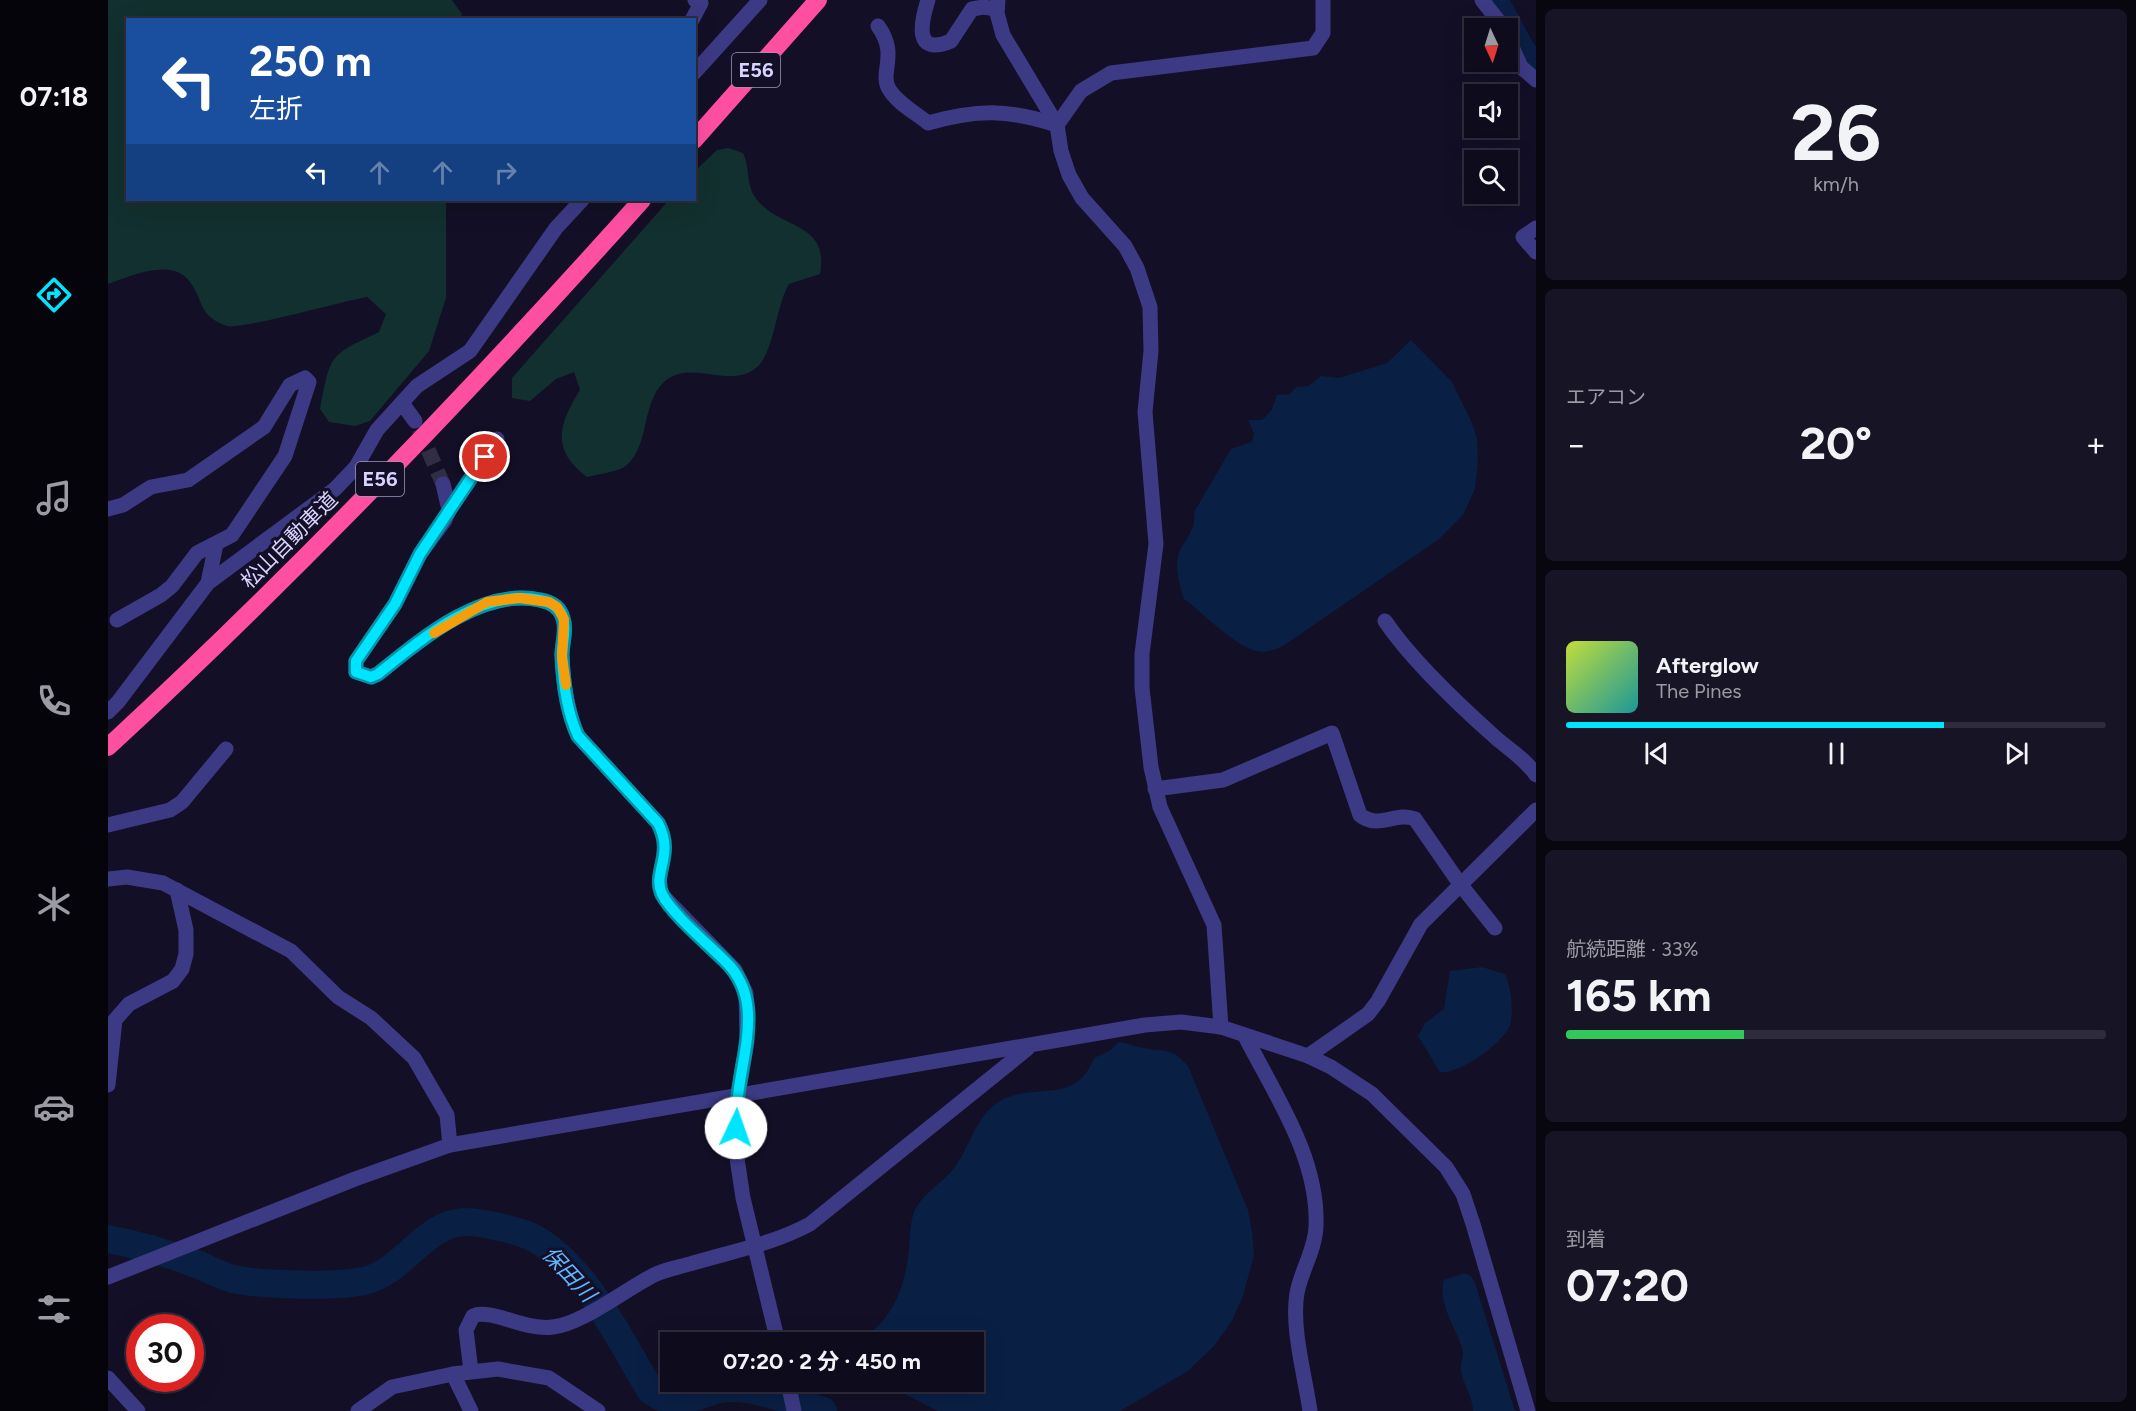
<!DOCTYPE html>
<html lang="ja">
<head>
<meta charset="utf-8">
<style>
	body { margin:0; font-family:Figtree,"Noto Sans JP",sans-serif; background:#171425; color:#f1f3f6; height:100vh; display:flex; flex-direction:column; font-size:22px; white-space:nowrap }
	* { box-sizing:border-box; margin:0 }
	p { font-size:20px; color:#9b9ba3 }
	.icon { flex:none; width:33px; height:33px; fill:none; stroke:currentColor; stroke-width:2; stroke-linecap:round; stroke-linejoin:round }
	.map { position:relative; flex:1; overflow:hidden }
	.side { display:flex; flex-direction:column; gap:9px; padding:9px; background:#08060f; width:600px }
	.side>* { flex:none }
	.top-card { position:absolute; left:18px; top:18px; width:570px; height:183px; border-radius:0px; box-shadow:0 6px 24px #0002,0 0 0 2px #2e2b3b; background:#1a4fa0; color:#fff; overflow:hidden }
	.needle { width:39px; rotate:176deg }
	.buttons { position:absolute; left:1356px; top:18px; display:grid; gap:12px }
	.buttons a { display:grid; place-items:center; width:54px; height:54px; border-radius:0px; background:#0e0b1c; box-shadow:0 6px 24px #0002,0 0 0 2px #2e2b3b; font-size:30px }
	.speed { position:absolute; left:18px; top:1314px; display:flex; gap:12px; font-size:30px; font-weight:700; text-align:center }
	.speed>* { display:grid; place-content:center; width:78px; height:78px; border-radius:50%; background:#0e0b1c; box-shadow:0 6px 24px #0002,0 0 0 2px #2e2b3b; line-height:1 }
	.speed .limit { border:9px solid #d22; background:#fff; color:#111 }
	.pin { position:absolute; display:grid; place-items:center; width:51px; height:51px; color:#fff; margin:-26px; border:3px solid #fff; border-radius:50%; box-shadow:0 2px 6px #0007 }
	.me { position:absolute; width:66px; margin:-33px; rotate:3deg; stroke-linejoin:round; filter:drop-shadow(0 0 4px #0008) }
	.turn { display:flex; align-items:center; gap:21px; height:126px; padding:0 24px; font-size:27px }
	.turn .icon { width:78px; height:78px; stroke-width:2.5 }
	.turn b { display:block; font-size:42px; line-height:51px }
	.lanes { display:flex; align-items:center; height:57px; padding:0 24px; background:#0003; justify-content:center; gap:30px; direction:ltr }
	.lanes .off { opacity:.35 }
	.big { font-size:45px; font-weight:700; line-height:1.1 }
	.side .card { flex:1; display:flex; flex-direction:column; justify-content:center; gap:9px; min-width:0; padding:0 21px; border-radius:9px; background:#171425 }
	.side .dial { align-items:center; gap:0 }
	.dial b { font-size:78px; line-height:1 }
	.song { display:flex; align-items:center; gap:18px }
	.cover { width:72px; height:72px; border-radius:9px; background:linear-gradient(135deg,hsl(70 70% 55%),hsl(180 70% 35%)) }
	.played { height:6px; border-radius:3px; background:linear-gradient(90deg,#00e5ff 70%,#2e2b3b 70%) }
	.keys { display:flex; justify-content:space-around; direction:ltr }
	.heat { display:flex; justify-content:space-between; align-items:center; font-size:33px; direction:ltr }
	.charge { height:9px; border-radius:4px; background:linear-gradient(90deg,#34c759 33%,#2e2b3b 0) }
	.trip { position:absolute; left:552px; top:1332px; width:324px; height:60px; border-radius:0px; background:#0e0b1c; box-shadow:0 6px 24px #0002,0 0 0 2px #2e2b3b; font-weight:700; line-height:60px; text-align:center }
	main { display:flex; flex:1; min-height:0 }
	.dock { display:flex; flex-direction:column; width:108px; justify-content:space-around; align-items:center; background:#06040b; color:#9b9ba3 }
	.dock .icon { width:42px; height:42px }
	.dock .active { color:#00e5ff }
	.dock b { font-size:27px; color:#f1f3f6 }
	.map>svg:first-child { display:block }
	.green { fill:#12302f }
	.water { fill:#0a1f44 }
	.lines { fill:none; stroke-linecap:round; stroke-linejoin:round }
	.river { stroke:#0a1f44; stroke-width:28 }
	.minor-tunnel { stroke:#312d47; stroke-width:15; stroke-dasharray:15 8; stroke-linecap:butt }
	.minor { stroke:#3d3a85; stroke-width:15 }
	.motorway { stroke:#ff4fa3; stroke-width:18 }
	.route-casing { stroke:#0095a6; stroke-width:15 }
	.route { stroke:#00e5ff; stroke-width:10 }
	.slow { stroke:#f59e0b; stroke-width:10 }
	.labels { text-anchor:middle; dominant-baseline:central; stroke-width:6; stroke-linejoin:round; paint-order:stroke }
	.shield { fill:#130f26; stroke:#9e99be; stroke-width:1.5 }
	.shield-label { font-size:20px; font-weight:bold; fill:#d9d4ff }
	.street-label { font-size:21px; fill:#d9d4ff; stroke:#130f26 }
	.water-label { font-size:22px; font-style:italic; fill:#62b6ff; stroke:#130f26 }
</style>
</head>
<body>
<main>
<nav class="dock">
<b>07:18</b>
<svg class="icon active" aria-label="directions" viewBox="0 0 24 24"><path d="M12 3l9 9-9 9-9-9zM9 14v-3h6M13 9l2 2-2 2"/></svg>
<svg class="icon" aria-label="music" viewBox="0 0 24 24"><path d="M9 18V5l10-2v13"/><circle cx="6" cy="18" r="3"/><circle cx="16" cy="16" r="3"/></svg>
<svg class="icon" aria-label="phone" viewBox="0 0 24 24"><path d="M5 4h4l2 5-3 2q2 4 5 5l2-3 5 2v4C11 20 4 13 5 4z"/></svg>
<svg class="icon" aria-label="climate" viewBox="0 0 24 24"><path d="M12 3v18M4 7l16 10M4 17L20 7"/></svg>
<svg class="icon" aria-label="car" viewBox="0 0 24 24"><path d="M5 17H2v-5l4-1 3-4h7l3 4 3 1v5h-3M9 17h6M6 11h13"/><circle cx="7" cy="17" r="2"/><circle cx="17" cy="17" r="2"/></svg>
<svg class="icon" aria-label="filters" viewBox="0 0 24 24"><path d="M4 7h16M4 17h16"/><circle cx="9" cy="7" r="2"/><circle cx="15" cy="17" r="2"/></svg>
</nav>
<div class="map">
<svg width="1428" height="1411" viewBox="0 0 1428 1411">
	<rect width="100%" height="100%" fill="#130f26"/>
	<g class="green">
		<path d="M0,0H344L354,14L352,20H20V200H338V298L321,351L262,421L247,426L221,422L212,409C223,354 220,356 271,332L278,314L259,297C235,301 133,330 119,326C90,316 96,301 82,282C64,257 23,276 0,284Z"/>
		<path d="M620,148L635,153C642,167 638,184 647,197C669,230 722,220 712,274L681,284C668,305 666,354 648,368C620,390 583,358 556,382C533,404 542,443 519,465C511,472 490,474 479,477C443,450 450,425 472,390L466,372L448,379L422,401L404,398V378L561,200H586L587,171L609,150Z"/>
	</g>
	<g class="water">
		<path d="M1303,340L1344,382L1364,423L1369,438L1370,461L1367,489L1355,515L1331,539L1175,646C1166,650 1158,653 1148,651C1127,646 1095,613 1076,599C1072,588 1067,568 1070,556C1074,541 1089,531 1086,512L1123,449L1144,442L1146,434L1140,420H1154L1163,411L1169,395L1182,394L1188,387L1201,386L1213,376L1231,378L1279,363Z"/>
		<path d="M1374,967L1397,974C1403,987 1406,1011 1402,1025C1397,1042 1349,1076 1332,1072L1310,1036L1317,1023L1336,1009L1342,971Z"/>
		<path d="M1011,1042C1020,1043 1027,1047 1036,1048C1059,1053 1062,1046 1080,1066L1140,1210L1144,1232L1146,1255L1135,1296L1124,1321L1106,1346L1080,1371L1012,1411H830L783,1387L765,1382H866V1342H752C786,1316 796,1291 801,1249C802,1237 802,1223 806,1212C814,1193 838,1181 849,1164C861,1146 868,1120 885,1106C920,1077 966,1110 986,1058L1001,1051Z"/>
		<path d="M1357,1273L1363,1276L1367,1283L1407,1411H1365C1365,1397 1355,1385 1353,1370C1352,1362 1357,1355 1354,1347C1347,1327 1329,1301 1336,1280Z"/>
	</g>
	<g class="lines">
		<g class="river">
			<path d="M1385,0C1401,21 1408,50 1428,68"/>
			<path d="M0,1239C29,1245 56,1252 83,1262C97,1267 111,1275 125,1279C153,1285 228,1287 256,1281C289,1273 306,1242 334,1228C352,1219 369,1222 387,1226C400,1229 415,1232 426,1238C480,1269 512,1341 543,1391C572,1411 584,1395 612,1389C641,1383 687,1403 715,1411"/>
		</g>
		<polyline class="minor-tunnel" points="311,429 335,484"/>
		<g class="minor">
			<path d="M820,0C813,22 805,57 843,41L864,9L875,7L889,9"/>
			<polyline points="890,0 889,13 895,35 949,125 953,151 961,175 974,198 1017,246 1029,268 1042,307 1043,351 1037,412 1048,544 1034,654 1034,688 1043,767 1052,807 1106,925 1113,1027"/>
			<polyline points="1374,0 1396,28"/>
			<polyline points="584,20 593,3 587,0"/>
			<path d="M770,26C791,55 771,72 781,89C789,103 808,113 820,123C869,109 900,109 949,125"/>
			<polyline points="1400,38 1413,67 1428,80"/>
			<polyline points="586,73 652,0"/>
			<polyline points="949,125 973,91 1003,73 1205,48 1215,33 1215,0"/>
			<polyline points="1428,228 1415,237 1428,252"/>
			<polyline points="294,403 307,421"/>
			<path d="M335,484L341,510L337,520L312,554L287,604L248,661V672L263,677L270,674C312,640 374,587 432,600C443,602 452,607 455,619C459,630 454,643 454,655C455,682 459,712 470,736L550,823C566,854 545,869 554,895L627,970L638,993L639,1042L630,1095L627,1145L635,1198L670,1342"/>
			<polyline points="0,509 15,505 43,487 80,480 156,427 182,385 197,378 201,382 177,456 124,535 89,553 64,586 53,595 9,620"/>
			<polyline points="341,510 389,439"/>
			<polyline points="100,583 108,544"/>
			<path d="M1277,621C1304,661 1351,705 1388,738C1402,750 1417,759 1428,775"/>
			<polyline points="0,712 10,702 100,583 227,489 248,467 269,430 309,386 362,351 448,228 474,200"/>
			<path d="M1047,789L1115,780L1224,733L1252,815C1271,830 1288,811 1307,819L1352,884L1387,928"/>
			<polyline points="0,825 62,810 74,802 118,749"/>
			<polyline points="0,879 19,877 55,883 183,951 230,997 263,1018 306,1058 339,1115 342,1145"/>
			<path d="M1137,1036C1167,1095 1211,1158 1208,1227C1207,1250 1193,1271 1189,1293C1183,1327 1197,1376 1202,1411"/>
			<polyline points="1200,1056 1260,1014 1270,1001 1313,924 1428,810"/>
			<polyline points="0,1085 7,1020 21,1004 65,981 74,969 78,954 78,930 69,890"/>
			<polyline points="0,1277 247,1179 342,1145 1037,1025 1073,1022 1113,1027 1200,1056 1223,1067 1264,1094 1338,1167 1355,1194 1365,1224 1420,1411"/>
			<path d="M363,1371L358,1330L365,1316C383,1308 417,1331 445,1327C474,1324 518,1289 546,1275C558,1269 573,1267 585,1263C625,1251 665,1244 702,1224L919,1049"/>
			<polyline points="345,1374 363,1411"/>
			<polyline points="0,1378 30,1411"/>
			<polyline points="680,1382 686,1411"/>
			<polyline points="250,1411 284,1387 345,1374 390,1369 441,1378 490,1411"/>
		</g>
		<g class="motorway">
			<polyline points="586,140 710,0"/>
			<path d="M0,747C187,574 364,390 534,200"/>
		</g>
	</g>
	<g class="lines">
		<g class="route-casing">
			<path id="route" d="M377,457L312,554L287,604L248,661V672L263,677L270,674C312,640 374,587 432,600C443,602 452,607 455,618C459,630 454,643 454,655C455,682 459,712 470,736L550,823C567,855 544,873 554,894C563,913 601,945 617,961C656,998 635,1050 630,1096C628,1107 628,1118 628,1128"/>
		</g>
		<use href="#route" class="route"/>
		<polyline class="slow" points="326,633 379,602 411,598 441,602 449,607 456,619 454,657 458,685"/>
	</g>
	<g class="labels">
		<g class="shield">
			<rect x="624" y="53" width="48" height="34" rx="4.5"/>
			<rect x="248" y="462" width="48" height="34" rx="4.5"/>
		</g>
		<g class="shield-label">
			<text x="648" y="70">E56</text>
			<text x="272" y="479">E56</text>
		</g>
		<g class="street-label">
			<text transform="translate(181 540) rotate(-45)">松山自動車道</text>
		</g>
		<g class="water-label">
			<text transform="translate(461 1274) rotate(47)">保田川</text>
		</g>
	</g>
</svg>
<div class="buttons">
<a><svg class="needle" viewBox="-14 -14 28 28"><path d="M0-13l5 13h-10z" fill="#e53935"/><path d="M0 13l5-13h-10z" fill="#9b9ba3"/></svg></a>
<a><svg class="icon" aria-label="sound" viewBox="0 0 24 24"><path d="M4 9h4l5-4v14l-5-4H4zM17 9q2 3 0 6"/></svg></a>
<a><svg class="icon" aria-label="search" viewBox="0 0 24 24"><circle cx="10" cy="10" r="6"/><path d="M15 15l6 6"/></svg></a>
</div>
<div class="speed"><div class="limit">30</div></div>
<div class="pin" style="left:377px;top:457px;background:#d93025"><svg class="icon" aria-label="arrive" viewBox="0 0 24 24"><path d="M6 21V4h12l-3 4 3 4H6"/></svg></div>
<svg class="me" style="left:628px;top:1128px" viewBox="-20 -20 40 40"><circle r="19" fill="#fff"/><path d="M0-13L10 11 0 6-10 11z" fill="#00e5ff"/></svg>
<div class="trip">07:20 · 2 分 · 450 m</div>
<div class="top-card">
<div class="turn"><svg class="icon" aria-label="left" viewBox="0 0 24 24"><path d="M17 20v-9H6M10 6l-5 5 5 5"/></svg><div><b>250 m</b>左折</div></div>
<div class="lanes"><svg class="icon" aria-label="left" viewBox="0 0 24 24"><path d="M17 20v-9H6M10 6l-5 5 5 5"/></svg><svg class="icon off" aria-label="ahead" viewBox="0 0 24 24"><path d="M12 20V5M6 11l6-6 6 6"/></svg><svg class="icon off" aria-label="ahead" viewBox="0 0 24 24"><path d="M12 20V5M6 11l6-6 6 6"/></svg><svg class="icon off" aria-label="right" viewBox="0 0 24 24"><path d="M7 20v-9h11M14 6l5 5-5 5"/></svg></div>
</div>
</div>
<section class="side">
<div class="card dial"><b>26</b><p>km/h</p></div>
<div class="card"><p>エアコン</p>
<div class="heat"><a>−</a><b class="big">20°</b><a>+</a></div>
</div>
<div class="card">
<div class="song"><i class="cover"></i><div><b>Afterglow</b><p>The Pines</p></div></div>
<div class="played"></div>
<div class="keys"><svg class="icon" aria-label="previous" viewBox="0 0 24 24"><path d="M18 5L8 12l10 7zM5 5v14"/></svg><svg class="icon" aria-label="pause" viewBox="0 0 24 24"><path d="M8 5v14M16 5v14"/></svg><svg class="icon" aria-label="next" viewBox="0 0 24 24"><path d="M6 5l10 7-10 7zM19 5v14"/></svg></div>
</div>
<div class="card"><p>航続距離 · 33%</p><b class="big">165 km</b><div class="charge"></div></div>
<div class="card"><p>到着</p><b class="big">07:20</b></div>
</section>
</main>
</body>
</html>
